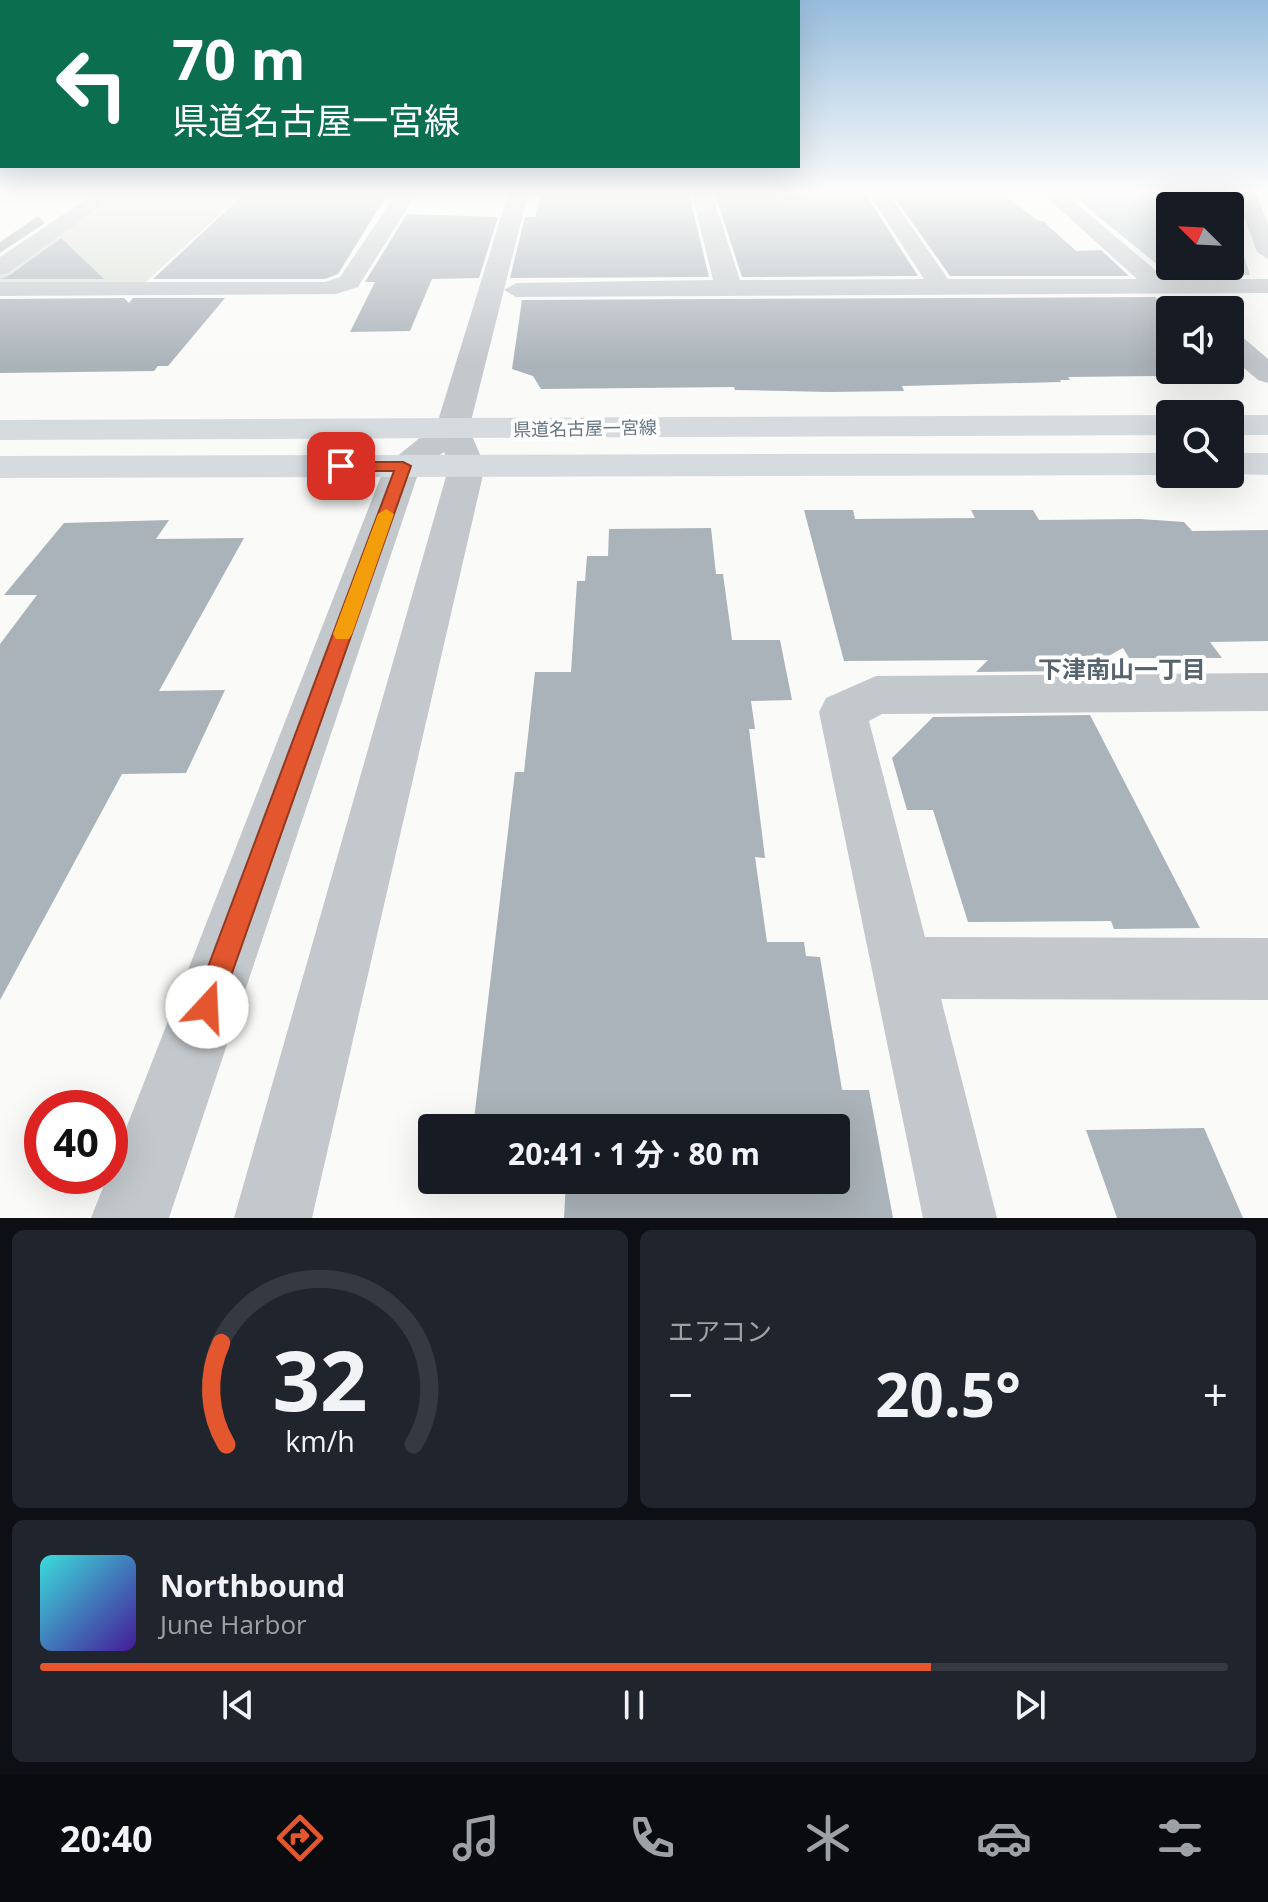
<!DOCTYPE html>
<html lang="ja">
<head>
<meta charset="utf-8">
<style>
	body { margin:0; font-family:"Open Sans","Noto Sans JP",sans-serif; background:#20242c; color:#f1f3f6; height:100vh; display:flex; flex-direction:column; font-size:30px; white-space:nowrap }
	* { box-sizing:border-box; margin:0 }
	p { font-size:26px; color:#9ea1a6 }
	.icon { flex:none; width:44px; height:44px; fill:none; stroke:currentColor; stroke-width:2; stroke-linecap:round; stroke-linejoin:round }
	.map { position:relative; height:1218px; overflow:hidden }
	.sheet { display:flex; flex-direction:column; gap:12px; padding:12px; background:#0d0f14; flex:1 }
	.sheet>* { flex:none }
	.hud { position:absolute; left:0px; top:0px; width:800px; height:168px; box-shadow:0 8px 32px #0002; background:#0b6e4f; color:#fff; overflow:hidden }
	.needle { width:52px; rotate:294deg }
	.buttons { position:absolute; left:1156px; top:192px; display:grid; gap:16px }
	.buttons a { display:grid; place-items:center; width:88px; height:88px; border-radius:8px; background:#171b24; box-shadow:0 8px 32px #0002; font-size:40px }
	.speed { position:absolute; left:24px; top:1090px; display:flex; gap:16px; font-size:40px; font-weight:700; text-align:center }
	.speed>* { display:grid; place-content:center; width:104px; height:104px; border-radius:50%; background:#171b24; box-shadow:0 8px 32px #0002; line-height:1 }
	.speed .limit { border:12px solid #d22; background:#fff; color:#111 }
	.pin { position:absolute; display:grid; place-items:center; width:68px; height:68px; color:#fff; margin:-34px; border-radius:16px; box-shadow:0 4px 12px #0006 }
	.me { position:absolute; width:88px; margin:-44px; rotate:20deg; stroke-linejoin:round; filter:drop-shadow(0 0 6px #0008) }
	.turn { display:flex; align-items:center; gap:28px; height:168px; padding:0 40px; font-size:36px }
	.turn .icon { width:104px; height:104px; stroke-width:2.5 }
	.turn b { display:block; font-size:56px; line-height:68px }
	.big { font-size:60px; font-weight:700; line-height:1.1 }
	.sheet .widget { flex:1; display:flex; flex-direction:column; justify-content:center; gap:12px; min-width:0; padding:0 28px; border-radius:12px; background:#20242c }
	.sheet .dial { align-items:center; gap:0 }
	.dial svg { height:208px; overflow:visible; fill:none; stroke:#363941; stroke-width:7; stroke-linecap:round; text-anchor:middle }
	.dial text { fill:#f1f3f6; stroke:none }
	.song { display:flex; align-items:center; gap:24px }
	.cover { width:96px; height:96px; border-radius:12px; background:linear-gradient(135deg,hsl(180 70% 55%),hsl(260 70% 35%)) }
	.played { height:8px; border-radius:4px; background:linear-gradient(90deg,#e4572e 75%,#363941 75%) }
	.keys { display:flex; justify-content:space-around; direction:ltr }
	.heat { display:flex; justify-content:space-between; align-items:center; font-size:44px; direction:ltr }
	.sheet .tiles { flex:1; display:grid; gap:12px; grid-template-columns:1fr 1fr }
	.widget:last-child { grid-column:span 2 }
	.trip { position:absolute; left:418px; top:1114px; width:432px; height:80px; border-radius:8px; background:#171b24; box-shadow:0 8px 32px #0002; font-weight:700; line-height:80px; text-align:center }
	.tab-bar { display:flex; height:128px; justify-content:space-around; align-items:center; background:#090b0e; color:#9ea1a6 }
	.tab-bar .icon { width:56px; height:56px }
	.tab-bar .current { color:#e4572e }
	.tab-bar b { font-size:36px; color:#f1f3f6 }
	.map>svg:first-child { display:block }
	.green { fill:#dadfd7 }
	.water { fill:#bbc7cb }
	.building { fill:#aab3b9 }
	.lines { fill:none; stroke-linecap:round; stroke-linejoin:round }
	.minor { fill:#c3c8cc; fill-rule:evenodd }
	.tertiary { fill:#c3c8cc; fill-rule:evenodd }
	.secondary { fill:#d6dbdf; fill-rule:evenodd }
	.route { fill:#e4572e; stroke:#94391e; stroke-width:2 }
	.slow { fill:#f59e0b }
	.labels { text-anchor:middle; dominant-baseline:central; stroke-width:8; stroke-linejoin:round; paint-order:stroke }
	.far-street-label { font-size:18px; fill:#657683; stroke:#fff }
	.neighbourhood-label { font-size:24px; font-weight:bold; fill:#57646e; stroke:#fff }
</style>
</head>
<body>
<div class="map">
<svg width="1268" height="1218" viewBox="0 0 1268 1218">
	<rect width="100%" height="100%" fill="#fafaf8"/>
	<polygon class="green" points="115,194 242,194 145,283 0,284 0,273"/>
	<polygon class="water" points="1071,194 1205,195 1208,206 1170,206 1170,266 1230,266 1230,236 1238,237 1250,275 1186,276 1159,266"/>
	<g class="building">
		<polygon points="244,194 362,194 387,195 338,274 325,279 153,279"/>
		<polygon points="541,194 689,194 709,277 510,278 525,217 535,217"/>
		<polygon points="715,194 866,195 918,276 742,277"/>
		<polygon points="1003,194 1038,221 1043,221 1076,251 1101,250 1129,276 950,276 893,195"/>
		<polygon points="407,214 498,217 479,278 432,279 410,331 350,332 375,282 365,282"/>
		<polygon points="38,216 45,223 0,253 0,242"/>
		<polygon points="61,238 104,279 0,279 10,275"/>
		<polygon points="1155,297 1170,310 1170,370 1230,370 1230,364 1242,375 1068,377 1070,380 1060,380 1061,382 902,386 904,391 829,392 735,390 734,387 541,389 533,376 512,369 522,300"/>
		<polygon points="124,298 129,303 133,298 225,298 168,366 158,366 154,371 0,373 0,299"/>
		<polygon points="804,510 853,510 855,519 975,518 971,510 1033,510 1039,520 1140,519 1184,522 1192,531 1268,530 1268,641 1210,642 1222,658 1129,658 1123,648 1081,671 976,672 988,660 844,661"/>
		<polygon points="169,520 156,539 244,538 159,691 225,690 186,773 122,774 0,1000 0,644 37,595 4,595 64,523"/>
		<polygon points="711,528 716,574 723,574 732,640 780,640 792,700 751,701 755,729 749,729 765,858 755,857 767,942 804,942 806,956 820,957 842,1090 869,1090 893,1218 564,1218 566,1180 836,1180 836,1128 473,1128 515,772 524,772 535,672 571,672 577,581 585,581 587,556 608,556 609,529"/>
		<polygon points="1090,715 1200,928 1114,929 1111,921 968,922 933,810 907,810 892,758 933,717"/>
		<polygon points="1204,1128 1243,1218 1117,1218 1086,1130"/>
	</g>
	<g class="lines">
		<g class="minor">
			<polygon points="94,194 117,194 8,273 0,275 0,257"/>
			<polygon points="396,194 416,194 358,287 336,294 0,296 0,282 325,282 340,277"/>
			<polygon points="692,194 712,194 740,280 924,279 869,194 889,194 948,279 1137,279 1043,194 1065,194 1166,279 1268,279 1268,293 516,297 504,290 516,283 713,280"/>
			<polygon points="1236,194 1256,194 1268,224 1268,259 1257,252"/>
			<polygon points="1230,333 1240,335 1268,359 1268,383 1258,380 1230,356"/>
			<polygon points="1268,673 1268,711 882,714 869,721 925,937 1268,938 1268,1000 941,999 997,1218 923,1218 819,712 826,698 876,676"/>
		</g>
		<polygon class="tertiary" points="508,194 528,194 469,429 485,466 312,1218 234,1218 449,466 444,452 419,471 169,1218 91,1218 385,466 437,424"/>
		<g class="secondary">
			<polygon points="1170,415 1170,435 0,440 0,420"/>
			<rect x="1230" y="415" width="38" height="20"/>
			<polygon points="1170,453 1170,474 1173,474 1170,475 0,478 0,456"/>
			<polygon points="1230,453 1268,453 1268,475 1227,474 1230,474"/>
		</g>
	</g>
	<linearGradient id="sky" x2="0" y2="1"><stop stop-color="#96bcdc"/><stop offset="0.53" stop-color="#fdfdfc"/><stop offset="1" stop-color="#fdfdfc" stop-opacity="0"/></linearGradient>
	<rect width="1268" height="364" fill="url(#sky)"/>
	<polygon class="route" points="403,462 411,466 220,1007 216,1017 207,1021 197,1017 193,1007 394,471 341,471 334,466 341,462"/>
	<polygon class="slow" points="386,509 394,514 352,634 349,639 336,639 333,634 378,514"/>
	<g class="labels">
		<g class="far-street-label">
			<text transform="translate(585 428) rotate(-1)">県道名古屋一宮線</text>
		</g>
		<g class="neighbourhood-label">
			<text x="1122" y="668">下津南山一丁目</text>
		</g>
	</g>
</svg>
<div class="buttons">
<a><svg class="needle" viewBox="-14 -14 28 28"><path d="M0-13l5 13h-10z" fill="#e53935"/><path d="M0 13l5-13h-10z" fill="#9ea1a6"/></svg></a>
<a><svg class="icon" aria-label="sound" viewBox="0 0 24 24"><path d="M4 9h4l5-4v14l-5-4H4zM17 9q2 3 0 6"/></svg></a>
<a><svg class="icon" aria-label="search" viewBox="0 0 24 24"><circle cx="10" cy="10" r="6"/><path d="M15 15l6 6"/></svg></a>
</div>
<div class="speed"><div class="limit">40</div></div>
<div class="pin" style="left:341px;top:466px;background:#d93025"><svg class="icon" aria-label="arrive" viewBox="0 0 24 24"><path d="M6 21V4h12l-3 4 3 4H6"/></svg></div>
<svg class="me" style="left:207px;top:1007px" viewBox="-20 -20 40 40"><circle r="19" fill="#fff"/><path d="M0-13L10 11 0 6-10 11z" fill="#e4572e"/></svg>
<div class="trip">20:41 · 1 分 · 80 m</div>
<div class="hud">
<div class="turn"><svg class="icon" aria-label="left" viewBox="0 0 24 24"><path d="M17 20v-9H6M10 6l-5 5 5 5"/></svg><div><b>70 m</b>県道名古屋一宮線</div></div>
</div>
</div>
<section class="sheet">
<div class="tiles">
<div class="widget dial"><svg viewBox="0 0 100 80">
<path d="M14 69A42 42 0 1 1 86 69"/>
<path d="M14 69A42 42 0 0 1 12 30" stroke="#e4572e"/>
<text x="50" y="56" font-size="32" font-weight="700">32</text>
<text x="50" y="72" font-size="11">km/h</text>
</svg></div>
<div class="widget"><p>エアコン</p>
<div class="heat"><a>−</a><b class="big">20.5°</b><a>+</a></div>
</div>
<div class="widget">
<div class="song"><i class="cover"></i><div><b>Northbound</b><p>June Harbor</p></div></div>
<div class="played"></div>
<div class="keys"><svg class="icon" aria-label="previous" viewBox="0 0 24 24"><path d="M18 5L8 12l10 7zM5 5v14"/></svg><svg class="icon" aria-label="pause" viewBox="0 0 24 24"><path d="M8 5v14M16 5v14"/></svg><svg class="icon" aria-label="next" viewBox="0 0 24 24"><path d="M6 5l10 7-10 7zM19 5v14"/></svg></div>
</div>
</div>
</section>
<nav class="tab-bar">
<b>20:40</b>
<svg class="icon current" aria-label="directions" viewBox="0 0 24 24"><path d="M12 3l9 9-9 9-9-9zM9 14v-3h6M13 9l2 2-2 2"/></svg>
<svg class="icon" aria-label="music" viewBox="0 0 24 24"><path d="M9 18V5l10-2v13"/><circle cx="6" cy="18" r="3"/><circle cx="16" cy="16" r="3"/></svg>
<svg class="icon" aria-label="phone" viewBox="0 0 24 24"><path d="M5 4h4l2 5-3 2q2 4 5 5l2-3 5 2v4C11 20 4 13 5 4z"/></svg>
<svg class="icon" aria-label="climate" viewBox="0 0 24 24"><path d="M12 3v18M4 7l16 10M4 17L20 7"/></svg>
<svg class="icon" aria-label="car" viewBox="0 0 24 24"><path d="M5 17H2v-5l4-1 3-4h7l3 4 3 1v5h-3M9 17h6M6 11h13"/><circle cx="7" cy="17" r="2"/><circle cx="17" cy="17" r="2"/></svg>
<svg class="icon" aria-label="filters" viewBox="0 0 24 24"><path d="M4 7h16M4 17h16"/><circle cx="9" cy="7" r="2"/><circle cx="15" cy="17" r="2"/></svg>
</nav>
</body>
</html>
